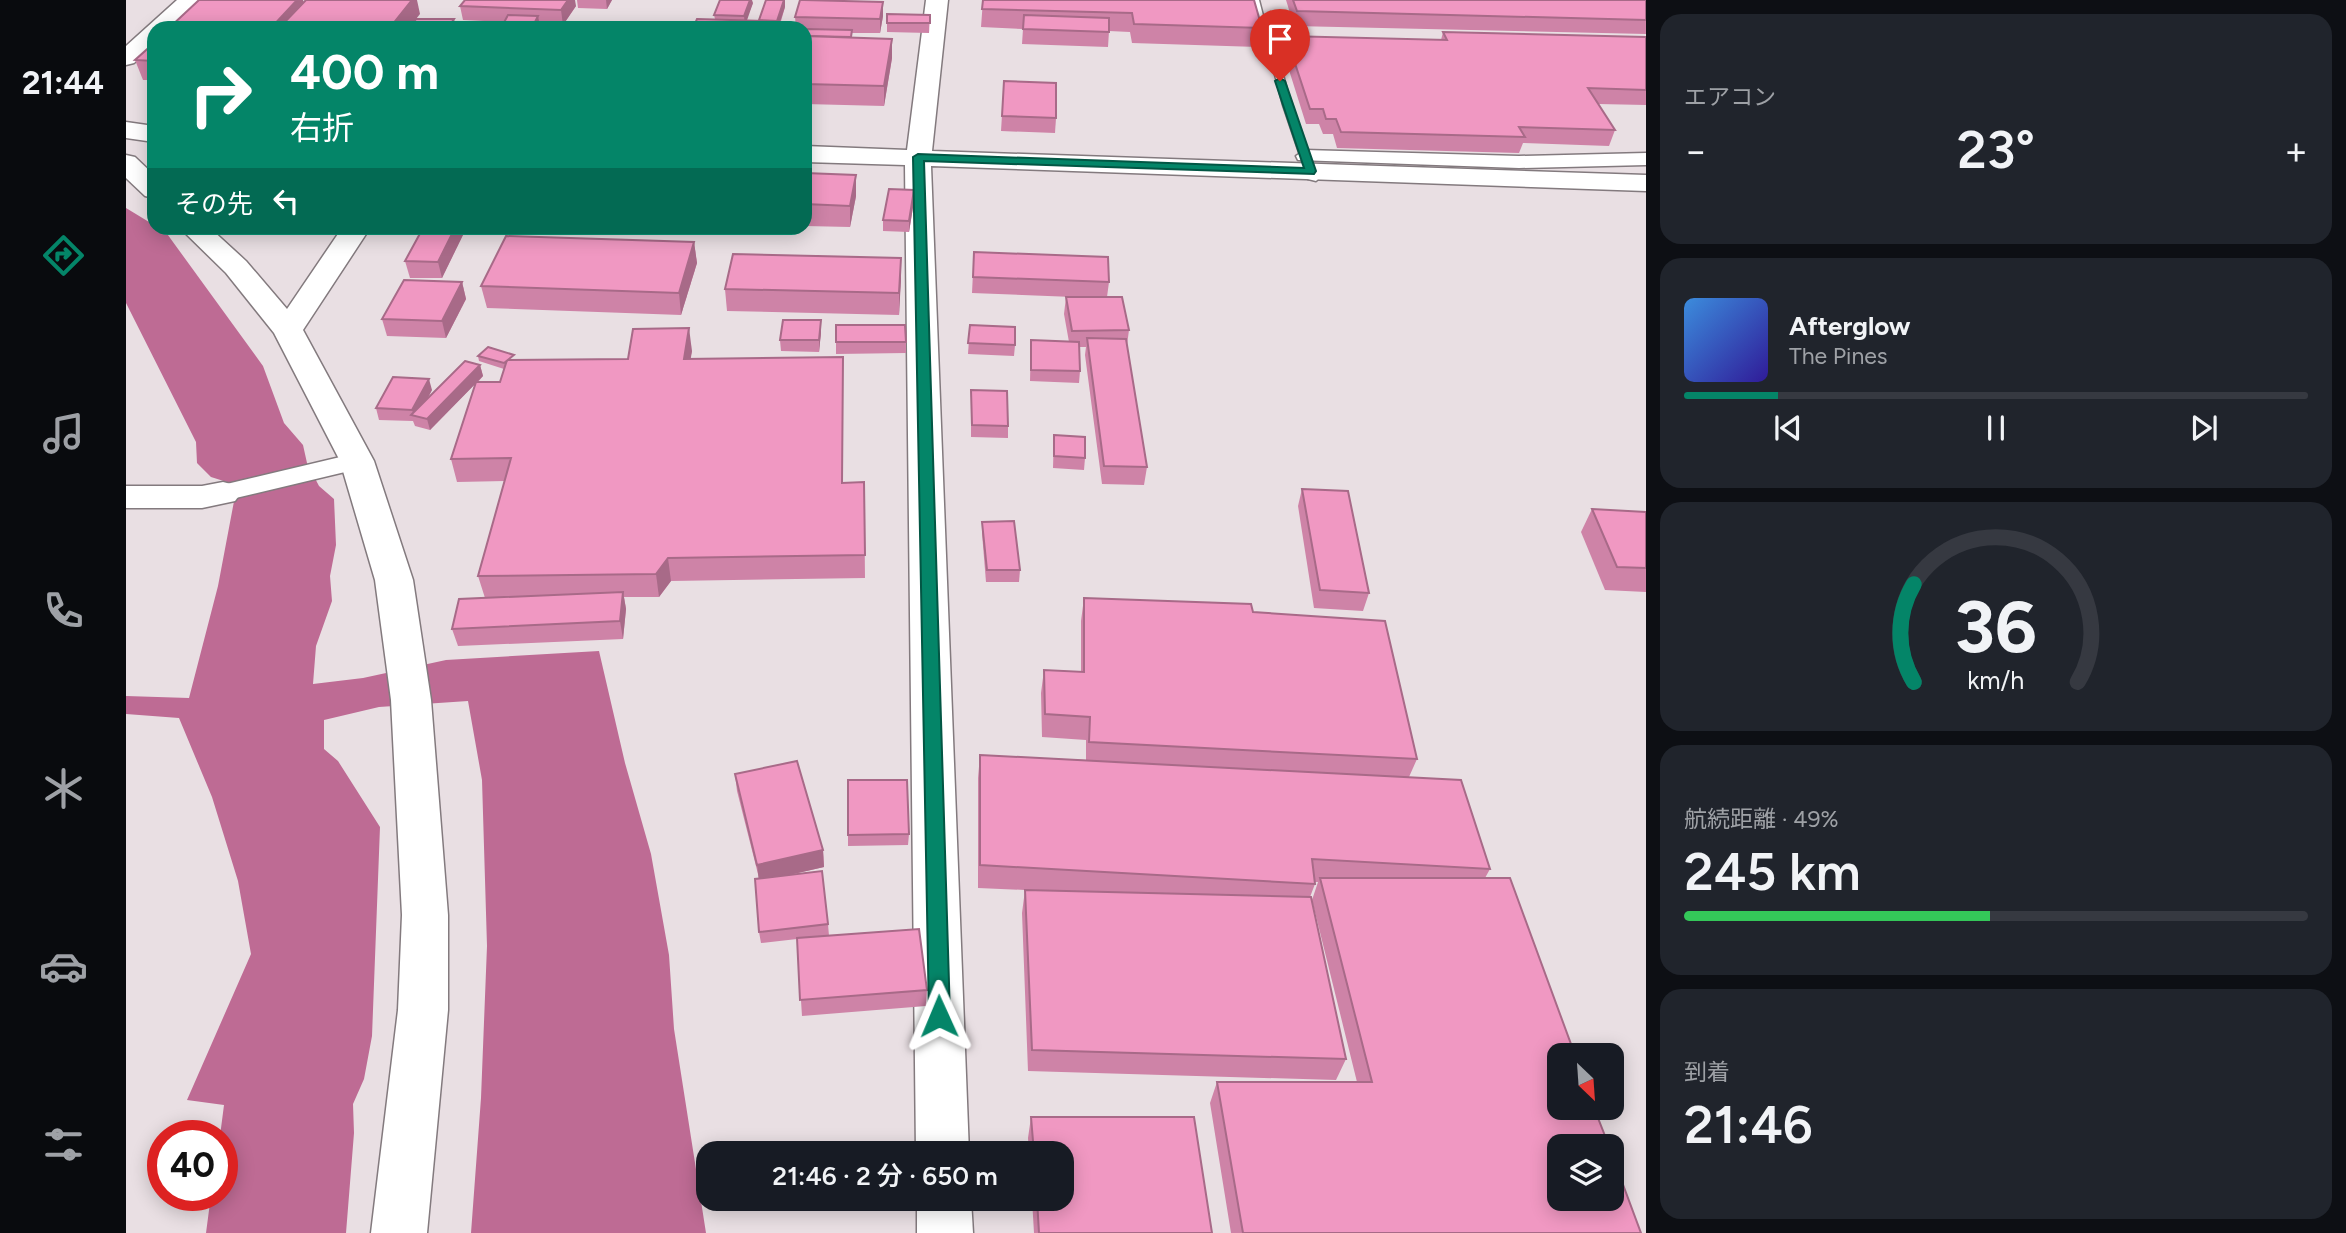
<!DOCTYPE html>
<html lang="ja">
<head>
<meta charset="utf-8">
<style>
	body { margin:0; font-family:Figtree,"Noto Sans JP",sans-serif; background:#20242c; color:#f1f3f6; height:100vh; display:flex; flex-direction:column; font-size:26px; white-space:nowrap }
	* { box-sizing:border-box; margin:0 }
	p { font-size:23px; color:#9ea1a6 }
	.icon { flex:none; width:38px; height:38px; fill:none; stroke:currentColor; stroke-width:2; stroke-linecap:round; stroke-linejoin:round }
	.map { position:relative; flex:1; overflow:hidden }
	.panel { display:flex; flex-direction:column; gap:14px; padding:14px; background:#0d0f14; width:700px }
	.panel>* { flex:none }
	.top-card { position:absolute; left:21px; top:21px; width:665px; height:214px; border-radius:21px; box-shadow:0 4px 18px #0003; background:#048568; color:#fff; overflow:hidden }
	.needle { width:46px; rotate:155deg }
	.buttons { position:absolute; left:1421px; top:1043px; display:grid; gap:14px }
	.buttons a { display:grid; place-items:center; width:77px; height:77px; border-radius:14px; background:#171b24; box-shadow:0 4px 18px #0003; font-size:35px }
	.speed { position:absolute; left:21px; top:1120px; display:flex; gap:14px; font-size:35px; font-weight:700; text-align:center }
	.speed>* { display:grid; place-content:center; width:91px; height:91px; border-radius:50%; background:#171b24; box-shadow:0 4px 18px #0003; line-height:1 }
	.speed .limit { border:10px solid #d22; background:#fff; color:#111 }
	.pin { position:absolute; display:grid; place-items:center; width:60px; height:60px; color:#fff; margin:-72px -30px; border-radius:50% 50% 50% 0; rotate:-45deg; box-shadow:0 0 7px #0007 }
	.pin .icon { rotate:45deg }
	.me { position:absolute; width:77px; margin:-38px; rotate:359deg; stroke-linejoin:round; filter:drop-shadow(0 0 5px #0008) }
	.turn { display:flex; align-items:center; gap:24px; height:147px; padding:0 28px; font-size:32px }
	.turn .icon { width:91px; height:91px; stroke-width:2.5 }
	.turn b { display:block; font-size:49px; line-height:60px }
	.then { display:flex; align-items:center; height:66px; padding:0 28px; background:#0003; gap:14px; font-size:26px }
	.big { font-size:52px; font-weight:600; line-height:1.1 }
	.panel .card { flex:1; display:flex; flex-direction:column; justify-content:center; gap:10px; min-width:0; padding:0 24px; border-radius:21px; background:#20242c }
	.panel .dial { align-items:center; gap:0 }
	.dial svg { height:182px; overflow:visible; fill:none; stroke:#363941; stroke-width:7; stroke-linecap:round; text-anchor:middle }
	.dial text { fill:#f1f3f6; stroke:none }
	.song { display:flex; align-items:center; gap:21px }
	.cover { width:84px; height:84px; border-radius:10px; background:linear-gradient(135deg,hsl(210 70% 55%),hsl(250 70% 35%)) }
	.played { height:7px; border-radius:4px; background:linear-gradient(90deg,#048568 15%,#363941 15%) }
	.keys { display:flex; justify-content:space-around; direction:ltr }
	.heat { display:flex; justify-content:space-between; align-items:center; font-size:38px; direction:ltr }
	.charge { height:10px; border-radius:5px; background:linear-gradient(90deg,#34c759 49%,#363941 0) }
	.trip { position:absolute; left:570px; top:1141px; width:378px; height:70px; border-radius:21px; background:#171b24; box-shadow:0 4px 18px #0003; font-weight:600; line-height:70px; text-align:center }
	main { display:flex; flex:1; min-height:0 }
	.tabs { display:flex; flex-direction:column; width:126px; justify-content:space-around; align-items:center; background:#090b0e; color:#9ea1a6 }
	.tabs .icon { width:49px; height:49px }
	.tabs .on { color:#048568 }
	.tabs b { font-size:32px; color:#f1f3f6 }
	.map>svg:first-child { display:block }
	.water { fill:#be6b94 }
	.lines { fill:none; stroke-linecap:round; stroke-linejoin:round }
	.lane-casing { stroke:#837a7e; stroke-width:3 }
	.street-casing { stroke:#837a7e; stroke-width:3 }
	.secondary-casing { stroke:#837a7e; stroke-width:3 }
	.lane { fill:#fff; fill-rule:evenodd }
	.street { fill:#fff; fill-rule:evenodd }
	.secondary { fill:#fff; fill-rule:evenodd }
	.wall { fill:#ce83a7 }
	.shaded-wall { fill:#a86a88 }
	.building { fill:#f098c2; stroke:#a86a88; stroke-width:2 }
	.route { fill:#048568; stroke:#035644; stroke-width:2 }
</style>
</head>
<body>
<main>
<nav class="tabs">
<b>21:44</b>
<svg class="icon on" aria-label="directions" viewBox="0 0 24 24"><path d="M12 3l9 9-9 9-9-9zM9 14v-3h6M13 9l2 2-2 2"/></svg>
<svg class="icon" aria-label="music" viewBox="0 0 24 24"><path d="M9 18V5l10-2v13"/><circle cx="6" cy="18" r="3"/><circle cx="16" cy="16" r="3"/></svg>
<svg class="icon" aria-label="phone" viewBox="0 0 24 24"><path d="M5 4h4l2 5-3 2q2 4 5 5l2-3 5 2v4C11 20 4 13 5 4z"/></svg>
<svg class="icon" aria-label="climate" viewBox="0 0 24 24"><path d="M12 3v18M4 7l16 10M4 17L20 7"/></svg>
<svg class="icon" aria-label="car" viewBox="0 0 24 24"><path d="M5 17H2v-5l4-1 3-4h7l3 4 3 1v5h-3M9 17h6M6 11h13"/><circle cx="7" cy="17" r="2"/><circle cx="17" cy="17" r="2"/></svg>
<svg class="icon" aria-label="filters" viewBox="0 0 24 24"><path d="M4 7h16M4 17h16"/><circle cx="9" cy="7" r="2"/><circle cx="15" cy="17" r="2"/></svg>
</nav>
<div class="map">
<svg width="1520" height="1233" viewBox="0 0 1520 1233">
	<rect width="100%" height="100%" fill="#e9dfe3"/>
	<polygon class="water" points="0,208 28,225 28,228 39,231 137,366 158,423 177,445 181,463 193,486 208,499 210,545 204,576 206,601 190,646 187,684 237,678 320,660 473,651 499,763 525,854 543,955 548,1029 580,1233 345,1233 355,1098 361,946 356,780 342,701 253,707 198,720 198,749 212,761 254,827 246,1036 238,1079 227,1104 228,1133 220,1233 80,1233 85,1195 96,1195 96,1136 94,1136 98,1105 61,1100 125,954 112,881 86,797 53,718 0,714 0,696 63,698 92,586 109,496 104,483 85,477 71,463 70,442 0,303"/>
	<g class="lines">
		<g class="lane-casing">
			<polygon id="lane" points="1125,0 1133,0 1142,35 1178,36 1182,38 1178,40 1143,40 1152,56 1165,105 1192,179 1190,181 1182,179 1157,105 1144,56 1134,37"/>
		</g>
		<g class="street-casing">
			<g id="street">
				<polygon points="1179,150 1393,156 1520,153 1520,165 1393,168 1172,160 1170,156"/>
				<polygon points="231,453 240,455 243,461 240,467 97,501 88,499 84,493 88,487"/>
			</g>
		</g>
		<g class="secondary-casing">
			<g id="secondary">
				<polygon points="51,0 75,0 46,28 28,28 28,45 8,63 0,65 0,46"/>
				<polygon points="800,0 822,0 806,151 1520,175 1520,191 805,166 843,1153 790,1153 779,165 679,162 679,146 781,150"/>
				<polygon points="0,122 28,126 28,142 0,138"/>
				<polygon points="0,155 9,157 28,175 28,198 19,196 0,178"/>
				<polygon points="54,228 84,228 120,261 161,309 216,228 244,228 177,330 248,461 287,580 305,700 322,915 322,1010 301,1233 245,1233 272,1010 276,915 265,700 249,580 214,461 148,333 100,273"/>
				<polygon points="97,482 109,485 115,493 109,501 76,508 0,508 0,486 76,486"/>
				<polygon points="791,1199 845,1199 847,1233 791,1233"/>
			</g>
		</g>
		<use href="#lane" class="lane"/>
		<use href="#street" class="street"/>
		<use href="#secondary" class="secondary"/>
	</g>
	<g class="wall">
		<polygon points="451,0 486,0 481,9 452,8"/>
		<polygon points="857,0 1128,0 1136,28 1132,47 1006,43 1004,32 983,31 982,47 896,44 897,29 855,27"/>
		<polygon points="1160,0 1520,0 1520,34 1168,26"/>
		<polygon points="757,2 757,16 754,33 726,33 726,37 766,58 758,106 679,104 679,28 670,28 669,17"/>
		<polygon points="627,3 620,20 633,21 659,7 653,28 655,28 567,28 589,19 588,15"/>
		<polygon points="334,6 450,6 437,25 413,24 414,26 379,22 337,20"/>
		<polygon points="804,15 803,33 761,32 761,23"/>
		<polygon points="1317,32 1520,37 1520,105 1472,104 1489,130 1483,146 1397,143 1393,153 1211,148 1207,134 1197,134 1193,124 1180,124 1157,51 1160,36 1315,40"/>
		<polygon points="28,43 28,80 17,80 9,60"/>
		<polygon points="878,81 930,118 929,133 875,131"/>
		<polygon points="679,173 730,175 730,196 724,227 679,226"/>
		<polygon points="788,201 783,232 757,231 757,220"/>
		<polygon points="297,228 340,228 316,278 284,278 279,261"/>
		<polygon points="568,242 571,263 555,315 361,308 355,286"/>
		<polygon points="848,252 983,282 981,297 1003,330 1001,345 1021,467 1018,485 976,484 959,355 960,347 953,347 954,371 953,383 904,381 905,340 943,342 938,314 940,297 947,297 846,293"/>
		<polygon points="775,258 773,315 601,311 599,289"/>
		<polygon points="336,282 340,299 320,338 261,336 256,319"/>
		<polygon points="710,325 780,342 780,353 710,354"/>
		<polygon points="844,325 889,345 888,356 842,354"/>
		<polygon points="695,332 693,352 655,351 654,340"/>
		<polygon points="566,351 564,359 717,357 717,483 738,482 739,578 545,581 533,597 498,597 500,609 497,639 332,646 326,629 359,598 352,576 379,481 331,482 325,459 349,384 304,430 289,426 287,421 253,420 250,408 306,390 301,399 354,365 357,376 352,382 374,382 378,369 353,361 352,356 389,360 502,359"/>
		<polygon points="845,390 882,426 882,438 845,437"/>
		<polygon points="928,435 959,458 958,470 927,468"/>
		<polygon points="1176,489 1243,593 1237,611 1188,608 1172,506"/>
		<polygon points="1466,509 1520,512 1520,592 1479,590 1455,532"/>
		<polygon points="856,522 894,570 893,582 860,582 856,533"/>
		<polygon points="958,598 1127,612 1291,759 1283,777 1364,869 1359,878 1515,1233 1105,1233 1084,1103 1091,1082 1231,1082 1186,900 1192,882 1189,882 1189,884 1184,897 1220,1059 1210,1080 902,1071 896,913 899,890 852,888 852,778 854,755 960,760 960,740 916,737 915,693 918,670 955,672 955,621"/>
		<polygon points="609,774 697,850 698,867 663,875 702,924 703,936 801,990 800,1006 676,1016 671,939 635,943 633,932 633,878 611,791"/>
		<polygon points="722,780 783,834 782,845 722,846"/>
		<polygon points="905,1117 1086,1233 908,1233 906,1199 936,1199 936,1153 903,1153 902,1138"/>
	</g>
	<g class="shaded-wall">
		<polygon points="171,0 177,0 181,14 169,28 145,28"/>
		<polygon points="286,0 291,0 294,14 283,28 266,25"/>
		<polygon points="442,0 449,0 450,6 437,25 435,10"/>
		<polygon points="480,0 486,0 481,9"/>
		<polygon points="624,0 626,0 627,3 619,26 618,16"/>
		<polygon points="658,0 659,0 659,7 652,28 651,21"/>
		<polygon points="757,2 757,16 754,33 754,19"/>
		<polygon points="412,16 414,26 413,28 406,28"/>
		<polygon points="328,19 330,28 322,28"/>
		<polygon points="766,39 766,58 758,106 758,86"/>
		<polygon points="730,175 730,196 724,227 724,206"/>
		<polygon points="788,190 788,201 783,232 783,221"/>
		<polygon points="329,228 340,228 340,229 316,278 312,262"/>
		<polygon points="568,242 571,263 555,315 553,293"/>
		<polygon points="775,258 775,280 773,315 773,293"/>
		<polygon points="336,282 340,299 320,338 316,321"/>
		<polygon points="695,320 695,332 693,352 693,340"/>
		<polygon points="563,328 566,351 561,381 558,359"/>
		<polygon points="354,365 357,376 304,430 301,419"/>
		<polygon points="303,379 306,390 292,416 288,415 286,410"/>
		<polygon points="542,558 545,581 533,597 530,574"/>
		<polygon points="497,592 500,609 497,639 494,621"/>
		<polygon points="697,850 698,867 633,882 631,865"/>
	</g>
	<g class="building">
		<polygon points="73,0 171,0 145,28 43,28"/>
		<polygon points="180,0 286,0 266,25 329,27 328,28 153,28"/>
		<polygon points="339,0 442,0 435,10 334,6"/>
		<polygon points="594,0 624,0 618,16 588,15"/>
		<polygon points="640,0 658,0 651,21 633,20"/>
		<polygon points="674,0 678,0 757,2 754,19 669,17"/>
		<polygon points="857,0 1128,0 1136,28 1008,24 1006,13 856,9"/>
		<polygon points="1167,0 1520,0 1520,20 1171,11"/>
		<polygon points="761,14 804,15 804,23 761,23"/>
		<polygon points="382,15 412,16 406,28 375,28"/>
		<polygon points="898,15 983,18 983,32 897,29"/>
		<polygon points="290,19 328,19 323,26 285,25"/>
		<polygon points="571,19 639,21 637,28 567,28"/>
		<polygon points="679,29 726,30 725,37 679,36"/>
		<polygon points="1317,32 1520,37 1520,90 1462,88 1489,130 1393,127 1399,137 1215,132 1210,119 1200,119 1197,109 1184,109 1160,36 1321,40"/>
		<polygon points="679,36 766,39 758,86 679,84"/>
		<polygon points="28,43 28,61 9,60"/>
		<polygon points="878,81 930,83 930,118 876,116"/>
		<polygon points="679,173 730,175 724,206 679,204"/>
		<polygon points="763,189 788,190 783,221 757,220"/>
		<polygon points="297,228 329,228 312,262 279,261"/>
		<polygon points="380,236 568,242 553,293 355,286"/>
		<polygon points="848,252 982,257 983,282 847,277"/>
		<polygon points="607,254 775,258 773,293 599,289"/>
		<polygon points="278,280 336,282 316,321 256,319"/>
		<polygon points="940,297 996,297 1003,330 946,331"/>
		<polygon points="657,320 695,320 693,340 654,340"/>
		<polygon points="710,325 779,325 780,342 710,342"/>
		<polygon points="844,325 889,327 889,345 842,343"/>
		<polygon points="563,328 558,359 717,357 716,483 738,482 739,555 542,558 530,574 352,576 385,458 325,459 350,382 374,382 381,360 502,359 507,329"/>
		<polygon points="961,338 1000,339 1021,467 978,466"/>
		<polygon points="905,340 953,342 954,371 905,370"/>
		<polygon points="362,347 388,355 378,363 352,356"/>
		<polygon points="339,361 354,365 301,419 285,415"/>
		<polygon points="267,377 303,379 286,410 250,408"/>
		<polygon points="845,390 881,391 882,426 846,425"/>
		<polygon points="928,435 959,437 959,458 928,456"/>
		<polygon points="1176,489 1222,491 1243,593 1194,590"/>
		<polygon points="1466,509 1520,512 1520,568 1491,567"/>
		<polygon points="888,521 894,570 861,570 856,522"/>
		<polygon points="497,592 494,621 326,629 333,599"/>
		<polygon points="958,598 1125,604 1127,612 1259,621 1291,759 963,742 964,717 919,714 918,670 958,672"/>
		<polygon points="854,755 1335,780 1364,869 1186,859 1189,884 854,865"/>
		<polygon points="671,761 697,850 631,865 609,774"/>
		<polygon points="722,780 781,780 783,834 722,835"/>
		<polygon points="696,871 702,924 633,932 629,879"/>
		<polygon points="1194,878 1384,878 1449,1055 1433,1055 1433,1108 1468,1108 1483,1146 1433,1146 1433,1199 1486,1199 1486,1155 1515,1233 1117,1233 1091,1082 1246,1082"/>
		<polygon points="899,890 1185,897 1220,1059 906,1050"/>
		<polygon points="793,929 801,990 674,1000 671,938"/>
		<polygon points="905,1117 1068,1117 1086,1233 913,1233 911,1199 936,1199 936,1153 908,1153"/>
	</g>
	<polygon class="route" points="1154,78 1159,81 1190,171 1188,174 798,161 824,1016 821,1022 813,1025 806,1022 803,1016 787,157 792,154 1178,168 1149,81"/>
</svg>
<div class="buttons">
<a><svg class="needle" viewBox="-14 -14 28 28"><path d="M0-13l5 13h-10z" fill="#e53935"/><path d="M0 13l5-13h-10z" fill="#9ea1a6"/></svg></a>
<a><svg class="icon" aria-label="layers" viewBox="0 0 24 24"><path d="M12 4l9 5-9 5-9-5zM3 14l9 5 9-5"/></svg></a>
</div>
<div class="speed"><div class="limit">40</div></div>
<div class="pin" style="left:1154px;top:81px;background:#d93025"><svg class="icon" aria-label="arrive" viewBox="0 0 24 24"><path d="M6 21V4h12l-3 4 3 4H6"/></svg></div>
<svg class="me" style="left:813px;top:1016px" viewBox="-20 -20 40 40"><path d="M0-17L14 15 0 8-14 15z" fill="#048568" stroke="#fff" stroke-width="4"/></svg>
<div class="trip">21:46 · 2 分 · 650 m</div>
<div class="top-card">
<div class="turn"><svg class="icon" aria-label="right" viewBox="0 0 24 24"><path d="M7 20v-9h11M14 6l5 5-5 5"/></svg><div><b>400 m</b>右折</div></div>
<div class="then">その先<svg class="icon" aria-label="left" viewBox="0 0 24 24"><path d="M17 20v-9H6M10 6l-5 5 5 5"/></svg></div>
</div>
</div>
<section class="panel">
<div class="card"><p>エアコン</p>
<div class="heat"><a>−</a><b class="big">23°</b><a>+</a></div>
</div>
<div class="card">
<div class="song"><i class="cover"></i><div><b>Afterglow</b><p>The Pines</p></div></div>
<div class="played"></div>
<div class="keys"><svg class="icon" aria-label="previous" viewBox="0 0 24 24"><path d="M18 5L8 12l10 7zM5 5v14"/></svg><svg class="icon" aria-label="pause" viewBox="0 0 24 24"><path d="M8 5v14M16 5v14"/></svg><svg class="icon" aria-label="next" viewBox="0 0 24 24"><path d="M6 5l10 7-10 7zM19 5v14"/></svg></div>
</div>
<div class="card dial"><svg viewBox="0 0 100 80">
<path d="M14 69A42 42 0 1 1 86 69"/>
<path d="M14 69A42 42 0 0 1 14 26" stroke="#048568"/>
<text x="50" y="56" font-size="32" font-weight="700">36</text>
<text x="50" y="72" font-size="11">km/h</text>
</svg></div>
<div class="card"><p>航続距離 · 49%</p><b class="big">245 km</b><div class="charge"></div></div>
<div class="card"><p>到着</p><b class="big">21:46</b></div>
</section>
</main>
</body>
</html>
